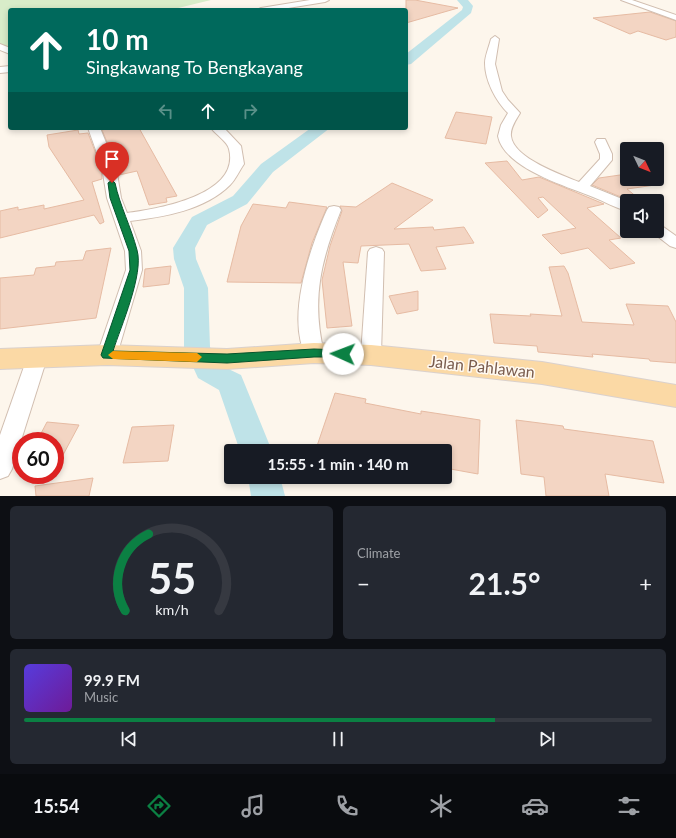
<!DOCTYPE html>
<html lang="en">
<head>
<meta charset="utf-8">
<style>
	body { margin:0; font-family:Lato,sans-serif; background:#242831; color:#f1f3f6; height:100vh; display:flex; flex-direction:column; font-size:15px; white-space:nowrap }
	* { box-sizing:border-box; margin:0 }
	p { font-size:13px; color:#9ea1a6 }
	.icon { flex:none; width:22px; height:22px; fill:none; stroke:currentColor; stroke-width:2; stroke-linecap:round; stroke-linejoin:round }
	.map { position:relative; height:496px; overflow:hidden }
	.sheet { display:flex; flex-direction:column; gap:10px; padding:10px; background:#0d0f14; flex:1 }
	.sheet>* { flex:none }
	.banner { position:absolute; left:8px; top:8px; width:400px; height:122px; border-radius:4px; box-shadow:0 2px 6px #0003; background:#00695c; color:#fff; overflow:hidden }
	.needle { width:26px; rotate:133deg }
	.tools { position:absolute; left:620px; top:142px; display:grid; gap:8px }
	.tools a { display:grid; place-items:center; width:44px; height:44px; border-radius:4px; background:#171b24; box-shadow:0 2px 6px #0003; font-size:20px }
	.speed { position:absolute; left:12px; top:432px; display:flex; gap:8px; font-size:20px; font-weight:700; text-align:center }
	.speed>* { display:grid; place-content:center; width:52px; height:52px; border-radius:50%; background:#171b24; box-shadow:0 2px 6px #0003; line-height:1 }
	.speed .limit { border:6px solid #d22; background:#fff; color:#111 }
	.pin { position:absolute; display:grid; place-items:center; width:34px; height:34px; color:#fff; margin:-41px -17px; border-radius:50% 50% 50% 0; rotate:-45deg; box-shadow:0 0 4px #0007 }
	.pin .icon { rotate:45deg }
	.me { position:absolute; width:44px; margin:-22px; rotate:272deg; stroke-linejoin:round; filter:drop-shadow(0 0 3px #0008) }
	.turn { display:flex; align-items:center; gap:14px; height:84px; padding:0 12px; font-size:18px }
	.turn .icon { width:52px; height:52px; stroke-width:2.5 }
	.turn b { display:block; font-size:28px; line-height:34px }
	.lanes { display:flex; align-items:center; height:38px; padding:0 12px; background:#0003; justify-content:center; gap:20px; direction:ltr }
	.lanes .off { opacity:.35 }
	.big { font-size:30px; font-weight:700; line-height:1.1 }
	.sheet .widget { flex:1; display:flex; flex-direction:column; justify-content:center; gap:6px; min-width:0; padding:0 14px; border-radius:6px; background:#242831 }
	.sheet .dial { align-items:center; gap:0 }
	.dial svg { height:104px; overflow:visible; fill:none; stroke:#363941; stroke-width:7; stroke-linecap:round; text-anchor:middle }
	.dial text { fill:#f1f3f6; stroke:none }
	.song { display:flex; align-items:center; gap:12px }
	.cover { width:48px; height:48px; border-radius:6px; background:linear-gradient(135deg,hsl(250 70% 55%),hsl(280 70% 35%)) }
	.played { height:4px; border-radius:2px; background:linear-gradient(90deg,#0b8043 75%,#363941 75%) }
	.keys { display:flex; justify-content:space-around; direction:ltr }
	.heat { display:flex; justify-content:space-between; align-items:center; font-size:22px; direction:ltr }
	.sheet .tiles { flex:1; display:grid; gap:10px; grid-template-columns:1fr 1fr }
	.widget:last-child { grid-column:span 2 }
	.trip { position:absolute; left:224px; top:444px; width:228px; height:40px; border-radius:4px; background:#171b24; box-shadow:0 2px 6px #0003; font-weight:700; line-height:40px; text-align:center }
	.dock { display:flex; height:64px; justify-content:space-around; align-items:center; background:#090b0e; color:#9ea1a6 }
	.dock .icon { width:28px; height:28px }
	.dock .current { color:#0b8043 }
	.dock b { font-size:18px; color:#f1f3f6 }
	.map>svg:first-child { display:block }
	.green { fill:#d8ecc9 }
	.lines { fill:none; stroke-linecap:round; stroke-linejoin:round }
	.canal { fill:#bfe3e8; fill-rule:evenodd }
	.building { fill:#f3d5c3; stroke:#e6bba3 }
	.minor-casing { stroke:#d1beb0; stroke-width:2 }
	.primary-casing { stroke:#dad1cd; stroke-width:2 }
	.minor { fill:#fff; fill-rule:evenodd }
	.primary { fill:#fbd9a5; fill-rule:evenodd }
	.route { fill:#0b8043; stroke:#07532c }
	.slow { fill:#f59e0b }
	.labels { text-anchor:middle; dominant-baseline:central; stroke-width:3; stroke-linejoin:round; paint-order:stroke }
	.near-street-label { font-size:16px; fill:#7a5c4d; stroke:#fffaf3 }
</style>
</head>
<body>
<div class="map">
<svg width="676" height="496" viewBox="0 0 676 496">
	<rect width="100%" height="100%" fill="#fdf6ec"/>
	<polygon class="green" points="0,0 211,0 170,10 10,10 10,48 0,49"/>
	<g class="lines">
		<g class="canal">
			<polygon points="457,0 468,0 473,6 471,13 411,64 406,65 406,54 462,10 463,7"/>
			<polygon points="311,128 330,128 273,172 247,204 207,225 195,248 196,259 208,288 210,347 218,364 241,375 272,451 240,451 219,390 198,378 184,347 184,288 174,259 173,248 192,217 233,196 261,164"/>
			<polygon points="248,477 280,477 285,496 251,496"/>
		</g>
	</g>
	<g class="building">
		<polygon points="406,0 415,0 458,8 406,23"/>
		<polygon points="650,12 676,21 676,37 666,40 638,31 630,34 593,18"/>
		<polygon points="456,112 492,117 486,144 445,138"/>
		<polygon points="113,128 139,128 177,196 166,198 167,202 149,205 137,171 119,175 117,166 102,130"/>
		<polygon points="78,130 79,134 88,133 101,167 102,179 92,182 104,222 100,224 94,215 0,238 0,211 18,207 18,210 44,205 44,209 84,200 49,147 47,135"/>
		<polygon points="507,161 522,180 539,177 604,204 587,208 621,238 609,240 635,263 610,269 588,248 561,254 542,235 576,228 543,197 538,198 548,210 538,218 485,163"/>
		<polygon points="627,174 627,179 655,179 655,185 627,189 638,198 628,200 592,185 599,178"/>
		<polygon points="392,183 433,200 394,229 433,227 434,230 464,227 474,243 436,247 446,269 421,271 409,244 361,246 358,263 343,262 352,326 327,328 322,280 330,246 342,211 340,206 356,207"/>
		<polygon points="289,202 327,207 312,243 301,283 227,282 241,226 253,204 286,208"/>
		<polygon points="111,248 96,318 0,329 0,278 34,275 36,268 55,266 56,262 83,260 86,251"/>
		<polygon points="171,266 169,284 143,287 145,269"/>
		<polygon points="564,266 568,273 582,322 634,325 626,304 668,306 676,322 676,363 650,361 649,359 592,354 593,357 538,352 537,346 494,343 490,314 531,316 530,314 562,316 549,267"/>
		<polygon points="418,291 418,310 397,314 389,296"/>
		<polygon points="335,393 366,399 365,403 421,414 421,411 480,420 478,474 445,468 445,451 337,451 317,446"/>
		<polygon points="516,420 563,426 564,429 653,441 664,483 605,474 609,496 546,496 544,477 521,474"/>
		<polygon points="47,422 79,425 55,470 55,441 37,441"/>
		<polygon points="174,425 168,461 123,463 132,427"/>
		<polygon points="93,478 89,496 36,496 35,486"/>
	</g>
	<g class="lines">
		<g class="minor-casing">
			<g id="minor">
				<polygon points="310,0 329,0 325,2 276,10 257,10 261,8"/>
				<polygon points="621,0 632,0 676,15 676,20"/>
				<path d="M495,36L499,39L495,64L502,91L508,100L520,113C516,120 510,128 511,136C513,158 562,175 579,182L600,159V154L595,142L597,139H605L612,154V160L590,186L627,201V211C615,208 604,201 593,197C566,186 504,168 498,136L501,125L508,113C496,101 485,81 485,63C485,56 489,47 491,39Z"/>
				<polygon points="0,44 10,48 10,54 0,50"/>
				<polygon points="10,66 10,72 0,73 0,67"/>
				<path d="M88,128H100L116,167L121,198L127,213C158,209 241,195 229,149C227,141 216,135 211,128H224L241,146L244,164C239,171 236,179 230,185C205,210 164,217 130,221L141,251L142,270L117,355L114,360L107,362L100,360L97,355L126,270L125,251L107,198L102,167Z"/>
				<path d="M334,206L339,207L341,210C321,260 311,299 324,353L321,358L314,360L307,358C285,319 310,248 327,210L329,207Z"/>
				<polygon points="657,224 662,226 676,236 676,248 670,246 652,232 651,231 657,231"/>
				<polygon points="376,247 382,249 384,252 381,355 378,360 371,362 364,360 361,355 368,252 370,249"/>
				<polygon points="37,351 44,353 47,358 12,469 8,476 0,479 0,435 27,358 30,353"/>
			</g>
		</g>
		<g class="primary-casing">
			<polygon id="primary" points="314,343 371,345 542,362 676,385 676,407 542,384 371,365 314,363 227,369 107,365 0,369 0,349 107,345 227,349"/>
		</g>
		<use href="#minor" class="minor"/>
		<use href="#primary" class="primary"/>
	</g>
	<path class="route" d="M112,180L115,183C120,206 131,227 137,250C144,274 121,326 113,351L227,354L314,349L343,350L348,354L347,357H314L227,363L103,358L101,355L130,270L129,251L110,198L108,183Z"/>
	<polygon class="slow" points="113,351 197,353 202,357 197,362 113,359 108,355"/>
	<g class="labels">
		<g class="near-street-label">
			<text transform="translate(482 366) rotate(6)">Jalan Pahlawan</text>
		</g>
	</g>
</svg>
<div class="tools">
<a><svg class="needle" viewBox="-14 -14 28 28"><path d="M0-13l5 13h-10z" fill="#e53935"/><path d="M0 13l5-13h-10z" fill="#9ea1a6"/></svg></a>
<a><svg class="icon" aria-label="sound" viewBox="0 0 24 24"><path d="M4 9h4l5-4v14l-5-4H4zM17 9q2 3 0 6"/></svg></a>
</div>
<div class="speed"><div class="limit">60</div></div>
<div class="pin" style="left:112px;top:183px;background:#d93025"><svg class="icon" aria-label="arrive" viewBox="0 0 24 24"><path d="M6 21V4h12l-3 4 3 4H6"/></svg></div>
<svg class="me" style="left:343px;top:354px" viewBox="-20 -20 40 40"><circle r="19" fill="#fff"/><path d="M0-13L10 11 0 6-10 11z" fill="#0b8043"/></svg>
<div class="trip">15:55 · 1 min · 140 m</div>
<div class="banner">
<div class="turn"><svg class="icon" aria-label="ahead" viewBox="0 0 24 24"><path d="M12 20V5M6 11l6-6 6 6"/></svg><div><b>10 m</b>Singkawang To Bengkayang</div></div>
<div class="lanes"><svg class="icon off" aria-label="left" viewBox="0 0 24 24"><path d="M17 20v-9H6M10 6l-5 5 5 5"/></svg><svg class="icon" aria-label="ahead" viewBox="0 0 24 24"><path d="M12 20V5M6 11l6-6 6 6"/></svg><svg class="icon off" aria-label="right" viewBox="0 0 24 24"><path d="M7 20v-9h11M14 6l5 5-5 5"/></svg></div>
</div>
</div>
<section class="sheet">
<div class="tiles">
<div class="widget dial"><svg viewBox="0 0 100 80">
<path d="M14 69A42 42 0 1 1 86 69"/>
<path d="M14 69A42 42 0 0 1 32 10" stroke="#0b8043"/>
<text x="50" y="56" font-size="32" font-weight="700">55</text>
<text x="50" y="72" font-size="11">km/h</text>
</svg></div>
<div class="widget"><p>Climate</p>
<div class="heat"><a>−</a><b class="big">21.5°</b><a>+</a></div>
</div>
<div class="widget">
<div class="song"><i class="cover"></i><div><b>99.9 FM</b><p>Music</p></div></div>
<div class="played"></div>
<div class="keys"><svg class="icon" aria-label="previous" viewBox="0 0 24 24"><path d="M18 5L8 12l10 7zM5 5v14"/></svg><svg class="icon" aria-label="pause" viewBox="0 0 24 24"><path d="M8 5v14M16 5v14"/></svg><svg class="icon" aria-label="next" viewBox="0 0 24 24"><path d="M6 5l10 7-10 7zM19 5v14"/></svg></div>
</div>
</div>
</section>
<nav class="dock">
<b>15:54</b>
<svg class="icon current" aria-label="directions" viewBox="0 0 24 24"><path d="M12 3l9 9-9 9-9-9zM9 14v-3h6M13 9l2 2-2 2"/></svg>
<svg class="icon" aria-label="music" viewBox="0 0 24 24"><path d="M9 18V5l10-2v13"/><circle cx="6" cy="18" r="3"/><circle cx="16" cy="16" r="3"/></svg>
<svg class="icon" aria-label="phone" viewBox="0 0 24 24"><path d="M5 4h4l2 5-3 2q2 4 5 5l2-3 5 2v4C11 20 4 13 5 4z"/></svg>
<svg class="icon" aria-label="climate" viewBox="0 0 24 24"><path d="M12 3v18M4 7l16 10M4 17L20 7"/></svg>
<svg class="icon" aria-label="car" viewBox="0 0 24 24"><path d="M5 17H2v-5l4-1 3-4h7l3 4 3 1v5h-3M9 17h6M6 11h13"/><circle cx="7" cy="17" r="2"/><circle cx="17" cy="17" r="2"/></svg>
<svg class="icon" aria-label="filters" viewBox="0 0 24 24"><path d="M4 7h16M4 17h16"/><circle cx="9" cy="7" r="2"/><circle cx="15" cy="17" r="2"/></svg>
</nav>
</body>
</html>
